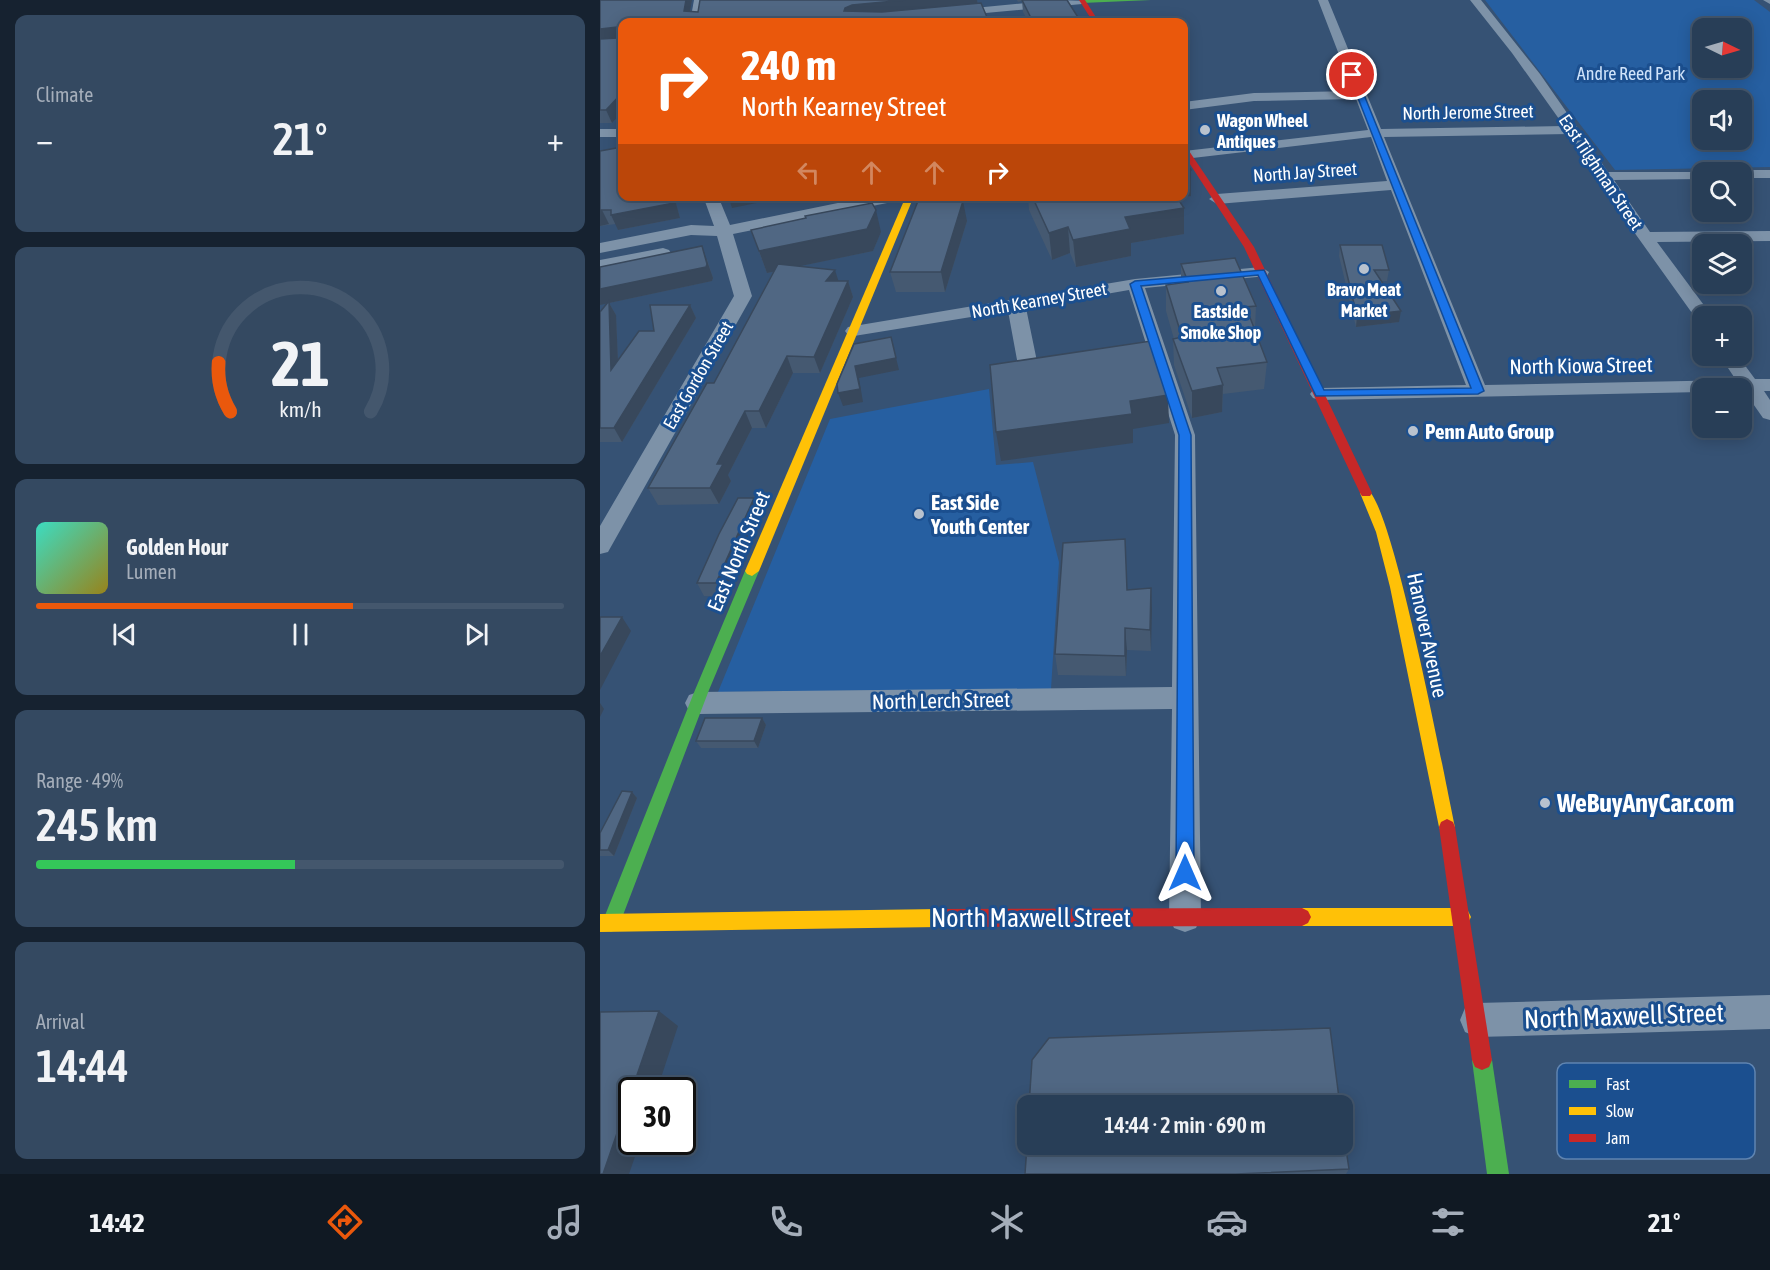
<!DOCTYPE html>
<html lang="en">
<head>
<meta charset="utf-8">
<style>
	body { margin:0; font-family:"Asap Condensed",sans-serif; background:#344961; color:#f1f3f6; height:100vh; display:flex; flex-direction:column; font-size:22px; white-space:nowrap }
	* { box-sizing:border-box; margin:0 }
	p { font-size:20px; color:#a5aeba }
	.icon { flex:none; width:33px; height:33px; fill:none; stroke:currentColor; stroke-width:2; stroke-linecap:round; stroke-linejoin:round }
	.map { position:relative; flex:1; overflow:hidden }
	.drawer { display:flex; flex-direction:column; gap:15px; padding:15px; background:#162230; width:600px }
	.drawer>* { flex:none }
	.guide { position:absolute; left:18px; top:18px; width:570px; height:183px; border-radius:12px; box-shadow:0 3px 15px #0003,0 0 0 2px #44576d; background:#ea580c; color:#fff; overflow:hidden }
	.needle { width:39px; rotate:95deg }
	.tools { position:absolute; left:1092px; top:18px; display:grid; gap:12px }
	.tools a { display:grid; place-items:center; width:60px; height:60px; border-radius:12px; background:#283e57; box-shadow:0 3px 15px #0003,0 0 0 2px #44576d; font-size:30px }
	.speed { position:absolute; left:18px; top:1077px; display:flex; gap:12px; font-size:30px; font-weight:700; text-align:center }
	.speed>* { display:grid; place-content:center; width:78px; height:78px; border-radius:50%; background:#283e57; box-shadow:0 3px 15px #0003,0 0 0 2px #44576d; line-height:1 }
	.speed .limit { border:3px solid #111; border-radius:9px; background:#fff; color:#111 }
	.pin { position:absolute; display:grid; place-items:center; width:51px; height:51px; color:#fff; margin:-26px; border:3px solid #fff; border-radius:50%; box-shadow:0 2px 6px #0007 }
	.me { position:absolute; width:66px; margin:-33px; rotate:0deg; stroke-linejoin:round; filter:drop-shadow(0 0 4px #0008) }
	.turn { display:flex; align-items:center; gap:21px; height:126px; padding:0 24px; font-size:27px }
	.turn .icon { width:78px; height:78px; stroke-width:2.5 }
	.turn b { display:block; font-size:42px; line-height:51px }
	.lanes { display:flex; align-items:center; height:57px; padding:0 24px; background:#0003; justify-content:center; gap:30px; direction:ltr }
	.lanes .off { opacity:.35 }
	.big { font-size:45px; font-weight:600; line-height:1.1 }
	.drawer .card { flex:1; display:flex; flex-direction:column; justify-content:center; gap:9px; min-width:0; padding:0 21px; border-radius:12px; background:#344961 }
	.drawer .dial { align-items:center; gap:0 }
	.dial svg { height:156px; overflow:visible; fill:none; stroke:#44576d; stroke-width:7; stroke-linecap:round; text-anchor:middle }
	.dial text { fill:#f1f3f6; stroke:none }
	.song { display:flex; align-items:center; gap:18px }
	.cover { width:72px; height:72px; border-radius:9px; background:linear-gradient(135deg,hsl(170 70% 55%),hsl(50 70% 35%)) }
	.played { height:6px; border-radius:3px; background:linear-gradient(90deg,#ea580c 60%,#44576d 60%) }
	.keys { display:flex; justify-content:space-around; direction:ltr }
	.heat { display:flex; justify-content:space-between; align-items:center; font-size:33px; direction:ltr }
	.charge { height:9px; border-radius:4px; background:linear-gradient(90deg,#34c759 49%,#44576d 0) }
	.trip { position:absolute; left:417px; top:1095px; width:336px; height:60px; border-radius:12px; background:#283e57; box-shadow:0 3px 15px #0003,0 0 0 2px #44576d; font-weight:600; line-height:60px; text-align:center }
	.dock { display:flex; height:96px; justify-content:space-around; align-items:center; background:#101923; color:#a5aeba }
	.dock .icon { width:42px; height:42px }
	.dock .selected { color:#ea580c }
	.dock b { font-size:27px; color:#f1f3f6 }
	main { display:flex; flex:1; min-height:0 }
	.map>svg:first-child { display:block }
	.green { fill:#265fa1; fill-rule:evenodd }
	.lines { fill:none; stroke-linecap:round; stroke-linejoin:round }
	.street { fill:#7d92a8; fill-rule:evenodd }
	.fast { fill:#4caf50; fill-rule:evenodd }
	.slow { fill:#ffc107; fill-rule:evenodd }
	.jam { fill:#c62828; fill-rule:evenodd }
	.wall { fill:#455971 }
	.shaded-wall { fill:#38485c }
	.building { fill:#506783; stroke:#38485c; stroke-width:1.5 }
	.route { fill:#1a73e8; stroke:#114b97; stroke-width:1.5 }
	.poi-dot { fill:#b9c2ce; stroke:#1b4f8f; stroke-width:2 }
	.labels { text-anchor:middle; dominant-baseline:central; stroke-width:6; stroke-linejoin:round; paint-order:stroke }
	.far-park-label { font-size:18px; fill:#cfe3fa; stroke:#1b4f8f }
	.far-street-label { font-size:18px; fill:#fff; stroke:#1b4f8f }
	.far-poi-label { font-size:18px; font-weight:bold; fill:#fff; stroke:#1b4f8f }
	.street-label { font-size:21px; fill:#fff; stroke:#1b4f8f }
	.poi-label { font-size:21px; font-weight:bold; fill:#fff; stroke:#1b4f8f; text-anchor:start }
	.near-poi-label { font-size:26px; font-weight:bold; fill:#fff; stroke:#1b4f8f; text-anchor:start }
	.near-street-label { font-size:26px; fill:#fff; stroke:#1b4f8f }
	.key { fill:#1b4f8f; stroke:#5f84b1; stroke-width:1.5 }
	.key-label { font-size:16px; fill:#fff }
</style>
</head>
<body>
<main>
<section class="drawer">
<div class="card"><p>Climate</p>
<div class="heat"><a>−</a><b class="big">21°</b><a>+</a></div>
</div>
<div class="card dial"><svg viewBox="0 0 100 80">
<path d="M14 69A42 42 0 1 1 86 69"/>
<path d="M14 69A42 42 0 0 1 8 44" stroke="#ea580c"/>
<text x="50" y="56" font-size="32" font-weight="700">21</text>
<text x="50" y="72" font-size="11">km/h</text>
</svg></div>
<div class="card">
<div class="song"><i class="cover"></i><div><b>Golden Hour</b><p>Lumen</p></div></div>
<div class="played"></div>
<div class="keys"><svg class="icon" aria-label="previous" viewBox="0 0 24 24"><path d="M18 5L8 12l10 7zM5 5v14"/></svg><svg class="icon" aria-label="pause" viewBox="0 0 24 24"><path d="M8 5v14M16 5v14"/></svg><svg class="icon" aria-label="next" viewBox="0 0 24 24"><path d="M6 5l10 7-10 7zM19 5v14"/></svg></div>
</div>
<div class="card"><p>Range · 49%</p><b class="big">245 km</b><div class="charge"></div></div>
<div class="card"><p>Arrival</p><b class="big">14:44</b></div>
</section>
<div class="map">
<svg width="1170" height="1174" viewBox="0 0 1170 1174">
	<rect width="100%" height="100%" fill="#365274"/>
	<g class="green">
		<path d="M885,0H1154L1170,12V167L1015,170ZM1102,28H1142V68H1102ZM1102,100H1142V140H1102Z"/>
		<polygon points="389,389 396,465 433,462 459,562 451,689 118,692 230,419"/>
	</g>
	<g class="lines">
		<g class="street">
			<polygon points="94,0 104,0 101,22 90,22"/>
			<polygon points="458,0 487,1 482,4 353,16 348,13 353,10"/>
			<polygon points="718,0 728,0 781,129 964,126 912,53 870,0 881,0 940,74 1008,172 1107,172 1102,172 1102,179 1014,180 1050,232 1170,231 1170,241 1057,242 1112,316 1102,316 1102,321 1097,320 1029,225 969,134 784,137 885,385 1136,380 1120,356 1138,356 1155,379 1170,379 1170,391 1164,391 1170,400 1170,420 1163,418 1142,388 1102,388 1102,392 720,400 713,398 710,394 713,390 720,388 866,385 791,190 617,204 609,199 617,194 787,181 771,137 584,159 584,151 768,130 756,99 654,101 584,110 584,102 654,93 753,91"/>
			<polygon points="1163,0 1170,0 1170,4"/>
			<rect x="0" y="129" width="22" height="8"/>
			<polygon points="1142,170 1170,170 1170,178 1142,178 1142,172 1136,172"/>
			<polygon points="103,196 118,196 130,225 272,196 304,196 297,201 133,234 152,296 8,552 0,554 0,526 134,296 117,236 91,235 0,253 0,243 91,225 114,226"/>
			<polygon points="63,248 69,250 71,253 69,256 0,270 0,260"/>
			<polygon points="661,267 669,272 667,276 545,288 595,435 601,917 596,928 585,932 574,928 569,917 572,709 98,714 89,711 85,703 89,695 98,692 572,687 575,435 529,290 426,308 440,376 437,380 423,380 420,376 408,311 254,336 248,335 245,331 248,327 254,326 535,279"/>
			<polygon points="1170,995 1170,1029 877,1037 865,1032 860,1020 865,1008 877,1003"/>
		</g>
		<g class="fast">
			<polygon points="480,0 551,0 482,3"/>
			<polygon points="152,566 159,571 109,690 20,923 17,929 11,932 5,929 2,923 95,690 145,571"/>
			<polygon points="882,1050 889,1053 892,1060 909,1174 887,1174 872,1060 875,1053"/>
		</g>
		<g class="slow">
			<polygon points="306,196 314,196 159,571 152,576 147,574 145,571"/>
			<path d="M766,489C792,496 846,786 855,827L853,832L847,835L841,832L839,827L790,587L776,532L760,493Z"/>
			<polygon points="702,908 862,908 868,911 871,917 868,923 862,926 702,926 696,923 693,917 696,911"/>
			<polygon points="340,909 346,912 349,918 346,924 340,927 0,932 0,914"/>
		</g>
		<g class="jam">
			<polygon points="479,0 485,0 499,22 493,22"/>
			<polygon points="584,148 587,148 654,247 772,493 770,496 762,496 760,493 644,247 584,155"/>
			<polygon points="847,819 853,822 855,827 892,1060 889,1067 882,1070 875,1067 872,1060 839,827 841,822"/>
			<polygon points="702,908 708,911 711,917 708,923 702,926 340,927 334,924 331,918 334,912 340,909"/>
		</g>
	</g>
	<g class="wall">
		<polygon points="0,0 90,12 98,12 377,0 378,4 22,22 12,123 0,123"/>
		<polygon points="417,0 467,0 481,22 428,21 423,12 422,1 418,2"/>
		<polygon points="0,151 22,196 74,196 80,218 18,230 16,224 0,226"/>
		<polygon points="428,196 591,196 577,198 584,234 531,243 531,256 476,267 470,253 452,260 429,210"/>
		<polygon points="367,221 345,292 296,292 290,272"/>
		<polygon points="151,230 281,232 273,251 200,266 238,281 248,281 253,297 220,373 193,373 166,428 152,428 128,475 131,481 119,504 58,505 48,488 114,383 173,272 167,273"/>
		<polygon points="740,245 789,270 787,281 782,281 799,322 756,327 739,256"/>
		<polygon points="107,259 113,278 112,281 9,303 16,315 18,361 54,331 90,305 96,318 22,442 0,442 0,312 7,303 0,305 0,267"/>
		<polygon points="581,264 656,306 655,330 667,362 664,389 623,394 622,412 592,418 574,365 573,339 574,339 566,311 566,285 581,283"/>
		<polygon points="160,510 123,596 104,596 97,583"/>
		<polygon points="551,588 551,651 527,650 526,676 458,675 455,654 527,590"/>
		<polygon points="162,718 166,725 158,748 101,748 96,741"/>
		<polygon points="32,792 37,798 14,856 0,856 0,833"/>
		<polygon points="749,1169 746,1174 425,1174"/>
	</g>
	<g class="shaded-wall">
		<polygon points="86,0 92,0 88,22 84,11"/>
		<polygon points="305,0 377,0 378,5 255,17 244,11 245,8 252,5"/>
		<polygon points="17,27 22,40 0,42 0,29"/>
		<polygon points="22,93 22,112 12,123 6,110"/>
		<polygon points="591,170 591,196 562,200 562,196 584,196 584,171"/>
		<polygon points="72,196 74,196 80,218 18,230 11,215"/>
		<polygon points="128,196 192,196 132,208"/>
		<polygon points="363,201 367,221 345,292 341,272"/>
		<polygon points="584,208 584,234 531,243 531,256 476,267 473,240 525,217"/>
		<polygon points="0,210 2,210 9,224 0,226"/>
		<polygon points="276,210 281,232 273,251 167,273 159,251"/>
		<polygon points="468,227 470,253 452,260 449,233"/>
		<polygon points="102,246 113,278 112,281 9,303 16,315 19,385 11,370 9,303 0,305 0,289"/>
		<polygon points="235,270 240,286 226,281"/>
		<polygon points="248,281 253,297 220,373 214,357"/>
		<polygon points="90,305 96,318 22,442 14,428"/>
		<polygon points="801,311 799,322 756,327 757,316"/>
		<polygon points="291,337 299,370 259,378 263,402 243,406 238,393 255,366"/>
		<polygon points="187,356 193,373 166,428 159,411"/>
		<polygon points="623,385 622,412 592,418 592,391"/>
		<polygon points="568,395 569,423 533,429 533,443 401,461 396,432 530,401"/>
		<polygon points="145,411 152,428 128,475 131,481 119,504 110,488 117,464"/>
		<polygon points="154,498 160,510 123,596 116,583"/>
		<polygon points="551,588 552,610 551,651 550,630"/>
		<polygon points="22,617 31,631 0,690 0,656"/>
		<polygon points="525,628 527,650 526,676 525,656"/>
		<polygon points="0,703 4,709 0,717"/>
		<polygon points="162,718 166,725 158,748 154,741"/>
		<polygon points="32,792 37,798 14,856 8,850"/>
		<polygon points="59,1011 78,1026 57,1090 32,1090"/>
		<polygon points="32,1092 32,1142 40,1142 29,1174 3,1174"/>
	</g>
	<g class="building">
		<polygon points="0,0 86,0 84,11 98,12 100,0 305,0 252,5 245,8 244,11 282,12 381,3 389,22 22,22 22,93 6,110 0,110 0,39 17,38 19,30 17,27 0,29"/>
		<polygon points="422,0 467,0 481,22 407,22 432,20"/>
		<polygon points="22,147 22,196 72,196 74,203 11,215 11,210 0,210 0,151"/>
		<polygon points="584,160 591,170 584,171"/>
		<polygon points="432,196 576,196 584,208 525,217 530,229 473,240 468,227 449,233"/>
		<polygon points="318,201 363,201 341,272 290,272"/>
		<polygon points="272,203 276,210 267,229 159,251 151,230 206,218 205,216"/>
		<polygon points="740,245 782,245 789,270 774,270 801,311 757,316"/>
		<polygon points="102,246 107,264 106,267 0,289 0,267"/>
		<polygon points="635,258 656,306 646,307 667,362 617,368 623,385 592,391 573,339 582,337 566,285 588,282 581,264"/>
		<polygon points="178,264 235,270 226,281 248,281 214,357 187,356 159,411 145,411 117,464 123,464 110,488 48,488 107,383 114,383"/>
		<polygon points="9,301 11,370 39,331 54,331 50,305 90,305 15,426 14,428 0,428 0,312"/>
		<polygon points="291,337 296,358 255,366 260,389 238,393 237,384 254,344"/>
		<polygon points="551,341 568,395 530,401 532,414 396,432 390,365"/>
		<polygon points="138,498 154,498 116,583 97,583 119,534"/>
		<polygon points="525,539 527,590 551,588 550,630 525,628 525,656 455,654 463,543"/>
		<polygon points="0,617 22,617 0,656"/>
		<polygon points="105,718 162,718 154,741 96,741"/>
		<polygon points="22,791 32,792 8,850 0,850 0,833"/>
		<polygon points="59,1011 3,1174 0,1174 0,1012"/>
		<polygon points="730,1028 740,1106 429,1106 432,1060 449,1038"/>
		<polygon points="742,1123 749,1169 636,1174 425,1174 428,1131 428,1144 742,1144"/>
	</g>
	<polygon class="route" points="752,72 756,75 884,391 878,394 716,396 658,275 541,286 591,435 594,873 591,879 585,882 579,879 576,873 579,435 530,284 535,281 664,270 724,390 871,388 749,75"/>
	<g class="poi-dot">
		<circle cx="605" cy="130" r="6"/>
		<circle cx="764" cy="269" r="6"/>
		<circle cx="621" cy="291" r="6"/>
		<circle cx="813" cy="431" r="6"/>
		<circle cx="319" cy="514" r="6"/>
		<circle cx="945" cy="803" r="6"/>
	</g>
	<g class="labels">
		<g class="far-park-label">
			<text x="1031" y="73">Andre Reed Park</text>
		</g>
		<g class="far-street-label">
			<text transform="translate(868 112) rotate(-1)">North Jerome Street</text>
			<text transform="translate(705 172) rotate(-4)">North Jay Street</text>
			<text transform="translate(1001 172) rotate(56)">East Tilghman Street</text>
			<text transform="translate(439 300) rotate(-10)">North Kearney Street</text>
			<text transform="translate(98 375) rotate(-60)">East Gordon Street</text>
		</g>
		<g class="far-poi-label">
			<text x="617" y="120" text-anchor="start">Wagon Wheel<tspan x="617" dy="21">Antiques</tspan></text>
			<text x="764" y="289">Bravo Meat<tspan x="764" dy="21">Market</tspan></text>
			<text x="621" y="311">Eastside<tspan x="621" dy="21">Smoke Shop</tspan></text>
		</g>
		<g class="street-label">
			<text transform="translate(981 365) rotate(-1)">North Kiowa Street</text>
			<text transform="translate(138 551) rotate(-67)">East North Street</text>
			<text transform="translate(828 635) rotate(78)">Hanover Avenue</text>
			<text transform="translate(341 700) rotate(-1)">North Lerch Street</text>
		</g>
		<g class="poi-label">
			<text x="825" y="431">Penn Auto Group</text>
			<text x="331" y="502">East Side<tspan x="331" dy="24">Youth Center</tspan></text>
		</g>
		<g class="near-poi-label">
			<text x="957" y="803">WeBuyAnyCar.com</text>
		</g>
		<g class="near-street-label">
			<text x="431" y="918">North Maxwell Street</text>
			<text transform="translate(1024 1016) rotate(-2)">North Maxwell Street</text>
		</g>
	</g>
	<rect x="957" y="1063" width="198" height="96" rx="9" class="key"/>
	<rect x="969" y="1080" width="27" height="8" fill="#4caf50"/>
	<rect x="969" y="1107" width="27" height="8" fill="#ffc107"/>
	<rect x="969" y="1134" width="27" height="8" fill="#c62828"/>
	<g class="key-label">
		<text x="1006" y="1090">Fast</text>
		<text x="1006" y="1117">Slow</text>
		<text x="1006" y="1144">Jam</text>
	</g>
</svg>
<div class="tools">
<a><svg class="needle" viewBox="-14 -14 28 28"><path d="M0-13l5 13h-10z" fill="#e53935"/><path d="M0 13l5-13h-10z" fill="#a5aeba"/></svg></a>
<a><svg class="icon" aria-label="sound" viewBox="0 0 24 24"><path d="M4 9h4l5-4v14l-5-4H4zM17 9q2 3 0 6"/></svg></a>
<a><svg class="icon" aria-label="search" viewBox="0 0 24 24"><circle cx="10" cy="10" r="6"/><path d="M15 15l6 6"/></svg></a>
<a><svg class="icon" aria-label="layers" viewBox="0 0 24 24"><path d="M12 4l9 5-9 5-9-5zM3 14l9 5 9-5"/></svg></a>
<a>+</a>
<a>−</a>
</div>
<div class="speed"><div class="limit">30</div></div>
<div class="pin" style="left:752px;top:75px;background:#d93025"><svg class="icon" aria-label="arrive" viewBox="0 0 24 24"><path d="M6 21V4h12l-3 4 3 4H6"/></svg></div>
<svg class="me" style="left:585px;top:873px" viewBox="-20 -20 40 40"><path d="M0-17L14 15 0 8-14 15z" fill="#1a73e8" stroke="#fff" stroke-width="4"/></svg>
<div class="trip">14:44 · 2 min · 690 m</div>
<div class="guide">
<div class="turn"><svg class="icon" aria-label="right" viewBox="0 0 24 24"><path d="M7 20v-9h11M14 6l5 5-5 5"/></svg><div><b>240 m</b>North Kearney Street</div></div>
<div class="lanes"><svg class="icon off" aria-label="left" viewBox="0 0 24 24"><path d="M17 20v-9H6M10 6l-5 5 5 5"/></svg><svg class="icon off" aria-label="ahead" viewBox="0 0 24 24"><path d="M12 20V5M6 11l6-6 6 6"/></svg><svg class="icon off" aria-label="ahead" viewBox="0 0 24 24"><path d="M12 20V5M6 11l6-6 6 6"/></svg><svg class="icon" aria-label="right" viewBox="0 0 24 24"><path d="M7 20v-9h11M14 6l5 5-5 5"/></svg></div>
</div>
</div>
</main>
<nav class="dock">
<b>14:42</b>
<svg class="icon selected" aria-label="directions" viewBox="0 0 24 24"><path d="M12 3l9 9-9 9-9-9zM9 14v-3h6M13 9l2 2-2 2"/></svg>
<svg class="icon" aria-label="music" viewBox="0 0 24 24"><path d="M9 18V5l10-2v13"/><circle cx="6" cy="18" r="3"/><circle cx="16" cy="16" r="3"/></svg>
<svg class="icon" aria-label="phone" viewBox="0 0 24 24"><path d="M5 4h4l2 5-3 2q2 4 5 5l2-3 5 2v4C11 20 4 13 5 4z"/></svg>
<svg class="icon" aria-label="climate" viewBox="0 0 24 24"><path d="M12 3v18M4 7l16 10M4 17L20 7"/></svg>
<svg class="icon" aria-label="car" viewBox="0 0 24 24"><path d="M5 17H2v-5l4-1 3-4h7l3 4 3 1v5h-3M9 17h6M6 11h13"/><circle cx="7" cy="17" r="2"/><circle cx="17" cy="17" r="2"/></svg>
<svg class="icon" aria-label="filters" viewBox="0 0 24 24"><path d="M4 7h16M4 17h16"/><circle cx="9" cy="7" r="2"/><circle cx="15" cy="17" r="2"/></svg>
<b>21°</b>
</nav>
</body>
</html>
